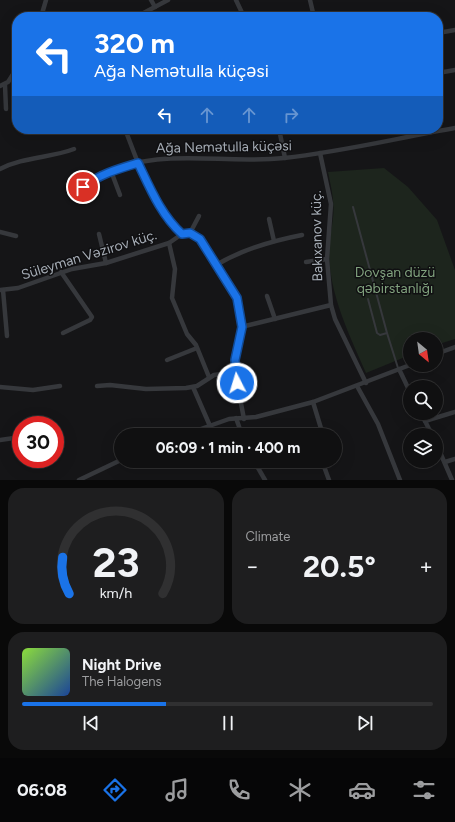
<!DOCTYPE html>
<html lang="en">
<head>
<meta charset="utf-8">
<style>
	body { margin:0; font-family:Figtree,sans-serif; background:#1e1e1f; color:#f1f3f6; height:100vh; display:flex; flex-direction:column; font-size:15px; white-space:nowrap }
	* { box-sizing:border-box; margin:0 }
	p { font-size:13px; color:#9c9d9f }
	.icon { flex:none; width:22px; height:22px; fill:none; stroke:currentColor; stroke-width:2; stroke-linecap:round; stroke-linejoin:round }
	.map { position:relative; height:480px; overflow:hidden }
	.sheet { display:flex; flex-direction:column; gap:8px; padding:8px; background:#090909; flex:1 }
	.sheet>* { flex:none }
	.banner { position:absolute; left:12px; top:12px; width:431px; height:122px; border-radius:16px; box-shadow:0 4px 16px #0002,0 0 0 1px #303031; background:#1a73e8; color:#fff; overflow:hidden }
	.needle { width:26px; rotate:151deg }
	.buttons { position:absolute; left:403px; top:332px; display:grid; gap:8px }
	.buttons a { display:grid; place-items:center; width:40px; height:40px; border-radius:50%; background:#101011; box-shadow:0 4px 16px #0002,0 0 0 1px #303031; font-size:20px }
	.speed { position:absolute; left:12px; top:416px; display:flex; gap:8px; font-size:20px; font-weight:700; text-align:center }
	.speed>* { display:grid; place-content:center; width:52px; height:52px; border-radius:50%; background:#101011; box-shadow:0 4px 16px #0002,0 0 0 1px #303031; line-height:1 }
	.speed .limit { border:6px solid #d22; background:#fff; color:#111 }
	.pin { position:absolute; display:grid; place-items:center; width:34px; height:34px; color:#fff; margin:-17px; border:2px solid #fff; border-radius:50%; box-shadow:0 1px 4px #0007 }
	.me { position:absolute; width:44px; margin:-22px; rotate:355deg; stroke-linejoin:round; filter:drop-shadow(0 0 3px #0008) }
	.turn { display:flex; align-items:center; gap:14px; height:84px; padding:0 16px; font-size:18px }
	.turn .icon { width:52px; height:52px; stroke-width:2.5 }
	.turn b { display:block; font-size:28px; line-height:34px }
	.lanes { display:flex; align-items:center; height:38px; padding:0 16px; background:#0003; justify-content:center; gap:20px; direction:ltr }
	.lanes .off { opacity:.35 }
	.big { font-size:30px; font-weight:700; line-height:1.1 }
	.sheet .tile { flex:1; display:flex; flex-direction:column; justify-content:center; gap:6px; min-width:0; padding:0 14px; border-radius:16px; background:#1e1e1f }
	.sheet .dial { align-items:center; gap:0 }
	.dial svg { height:104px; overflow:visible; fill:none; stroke:#303031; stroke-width:7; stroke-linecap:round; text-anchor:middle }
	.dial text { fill:#f1f3f6; stroke:none }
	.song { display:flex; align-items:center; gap:12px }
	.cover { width:48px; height:48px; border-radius:6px; background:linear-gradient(135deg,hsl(90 70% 55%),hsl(220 70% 35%)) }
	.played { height:4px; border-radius:2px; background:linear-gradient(90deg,#1a73e8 35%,#303031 35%) }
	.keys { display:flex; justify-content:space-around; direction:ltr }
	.heat { display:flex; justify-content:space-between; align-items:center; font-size:22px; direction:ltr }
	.sheet .tiles { flex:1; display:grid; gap:8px; grid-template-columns:1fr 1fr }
	.tile:last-child { grid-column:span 2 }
	.trip { position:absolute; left:114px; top:428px; width:228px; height:40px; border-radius:20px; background:#101011; box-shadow:0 4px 16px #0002,0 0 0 1px #303031; font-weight:700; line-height:40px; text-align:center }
	.tab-bar { display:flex; height:64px; justify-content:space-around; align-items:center; background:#060607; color:#9c9d9f }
	.tab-bar .icon { width:28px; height:28px }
	.tab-bar .on { color:#1a73e8 }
	.tab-bar b { font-size:18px; color:#f1f3f6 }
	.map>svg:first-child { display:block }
	.green { fill:#1d251d }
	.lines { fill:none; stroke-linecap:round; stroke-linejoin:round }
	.lane { stroke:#36383c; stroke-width:2 }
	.street { stroke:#36383c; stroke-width:4.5 }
	.route-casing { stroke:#114b97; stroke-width:10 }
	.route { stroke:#1a73e8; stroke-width:7 }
	.labels { text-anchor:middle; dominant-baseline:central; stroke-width:3; stroke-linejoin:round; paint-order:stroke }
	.street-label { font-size:14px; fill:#a7aeb7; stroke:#101012 }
	.park-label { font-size:14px; fill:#81a27e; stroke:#101012 }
</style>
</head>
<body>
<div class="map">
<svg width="455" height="480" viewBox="0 0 455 480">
	<rect width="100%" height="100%" fill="#151517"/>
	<path class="green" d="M384,168L408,187L437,220L455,270V339L436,345V339H410V355L366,373C349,334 329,294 329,251C329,240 332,229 333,218C335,202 331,187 328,172Z"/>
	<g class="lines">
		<g class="lane">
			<polyline points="353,207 387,333 398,368"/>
			<polyline points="368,299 377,333 380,335 387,333"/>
		</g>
		<g class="street">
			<polyline points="151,0 155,7"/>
			<polyline points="236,0 244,17"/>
			<polyline points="310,0 314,17"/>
			<polyline points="41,17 46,0"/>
			<polyline points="136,17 168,0"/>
			<polyline points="438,33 455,30"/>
			<polyline points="438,73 455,70"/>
			<polyline points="5,85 6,109"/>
			<polyline points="0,86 8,82 17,68"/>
			<path d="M125,129C139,165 152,208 182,234L190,233L200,239L237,298L241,327L237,348L235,372L244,419"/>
			<polyline points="279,129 285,158"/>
			<polyline points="320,153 331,204 327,259 331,305 335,319 366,383"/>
			<path d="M0,169C23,157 50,158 74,149"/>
			<polyline points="111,171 120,195"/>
			<path d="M71,195C79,190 87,182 96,177C158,145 219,165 284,158C341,152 398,138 455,128"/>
			<polyline points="269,219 274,241"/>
			<polyline points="0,232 16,236"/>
			<polyline points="190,233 199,216"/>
			<polyline points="99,234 106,263"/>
			<polyline points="169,243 175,269 172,298 187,334 196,345 209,377"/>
			<polyline points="306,262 327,259"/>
			<path d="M216,265C243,249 271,241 302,235"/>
			<polyline points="61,272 92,317 90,320 63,333"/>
			<polyline points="0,290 18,288 72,269 106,263 169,243 182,234"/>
			<polyline points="3,290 7,336"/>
			<polyline points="267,296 275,319"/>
			<polyline points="241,327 331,305"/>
			<polyline points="436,354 455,347"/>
			<polyline points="167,360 197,348"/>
			<polyline points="399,369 410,392"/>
			<polyline points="97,386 110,385 146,389 186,388 197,386 214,375 235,372"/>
			<polyline points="357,386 378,424 400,480"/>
			<polyline points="0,387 33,390 60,386"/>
			<polyline points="193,387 210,426"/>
			<polyline points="313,402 323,435"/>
			<polyline points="421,413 432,435"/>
			<polyline points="236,418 242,435"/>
			<polyline points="425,421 455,412"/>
			<polyline points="184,435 229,419 256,417 313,402 410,365"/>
			<polyline points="0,440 21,437"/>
			<polyline points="436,443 452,480"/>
			<polyline points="254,461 265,480"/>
			<polyline points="322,461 329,480"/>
			<polyline points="445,462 455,459"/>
			<polyline points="79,480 121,460"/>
		</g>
	</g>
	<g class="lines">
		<g class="route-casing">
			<path id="route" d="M83,187C100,174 118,169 138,163C150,188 161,215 182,234L190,233L200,239L237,298L242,327L235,360L237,383"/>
		</g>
		<use href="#route" class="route"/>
	</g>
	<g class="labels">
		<g class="street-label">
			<text transform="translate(224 147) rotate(-1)">Ağa Nemətulla küçəsi</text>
			<text transform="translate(317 236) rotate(-91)">Bakıxanov küç.</text>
			<text transform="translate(89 255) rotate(-17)">Süleyman Vəzirov küç.</text>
		</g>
		<g class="park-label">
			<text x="395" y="272">Dovşan düzü<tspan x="395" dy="16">qəbirstanlığı</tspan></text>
		</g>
	</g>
</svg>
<div class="buttons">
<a><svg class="needle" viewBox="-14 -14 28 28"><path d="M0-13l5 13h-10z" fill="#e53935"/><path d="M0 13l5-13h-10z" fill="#9c9d9f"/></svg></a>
<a><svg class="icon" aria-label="search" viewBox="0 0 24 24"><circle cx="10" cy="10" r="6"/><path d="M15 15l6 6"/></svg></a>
<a><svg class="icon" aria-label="layers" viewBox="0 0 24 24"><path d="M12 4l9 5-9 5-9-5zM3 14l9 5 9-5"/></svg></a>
</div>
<div class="speed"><div class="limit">30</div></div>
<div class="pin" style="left:83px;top:187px;background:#d93025"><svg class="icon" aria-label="arrive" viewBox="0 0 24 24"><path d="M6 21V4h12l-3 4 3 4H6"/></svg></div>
<svg class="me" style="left:237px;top:383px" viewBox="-20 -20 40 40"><circle r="17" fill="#1a73e8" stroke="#fff" stroke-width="3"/><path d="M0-11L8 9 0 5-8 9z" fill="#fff"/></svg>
<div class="trip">06:09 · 1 min · 400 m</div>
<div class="banner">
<div class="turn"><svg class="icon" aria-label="left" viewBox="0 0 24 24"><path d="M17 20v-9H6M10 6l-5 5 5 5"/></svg><div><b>320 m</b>Ağa Nemətulla küçəsi</div></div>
<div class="lanes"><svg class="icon" aria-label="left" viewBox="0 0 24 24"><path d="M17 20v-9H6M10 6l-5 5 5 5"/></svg><svg class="icon off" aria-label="ahead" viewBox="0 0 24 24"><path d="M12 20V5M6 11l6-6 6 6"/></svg><svg class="icon off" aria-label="ahead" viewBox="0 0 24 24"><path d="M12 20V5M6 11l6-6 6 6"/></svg><svg class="icon off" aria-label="right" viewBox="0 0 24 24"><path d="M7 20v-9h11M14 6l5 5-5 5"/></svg></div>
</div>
</div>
<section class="sheet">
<div class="tiles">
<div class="tile dial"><svg viewBox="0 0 100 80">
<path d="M14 69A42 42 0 1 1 86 69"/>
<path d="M14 69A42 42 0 0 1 9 41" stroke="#1a73e8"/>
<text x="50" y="56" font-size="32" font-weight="700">23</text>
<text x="50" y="72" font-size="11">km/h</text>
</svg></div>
<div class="tile"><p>Climate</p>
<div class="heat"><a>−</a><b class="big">20.5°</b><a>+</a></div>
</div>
<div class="tile">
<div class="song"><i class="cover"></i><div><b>Night Drive</b><p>The Halogens</p></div></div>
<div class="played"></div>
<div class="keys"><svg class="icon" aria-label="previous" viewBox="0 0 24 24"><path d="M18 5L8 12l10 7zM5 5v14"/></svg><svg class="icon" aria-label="pause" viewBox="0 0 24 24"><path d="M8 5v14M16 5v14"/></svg><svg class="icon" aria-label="next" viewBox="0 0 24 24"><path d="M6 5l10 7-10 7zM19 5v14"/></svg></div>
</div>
</div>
</section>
<nav class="tab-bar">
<b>06:08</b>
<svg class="icon on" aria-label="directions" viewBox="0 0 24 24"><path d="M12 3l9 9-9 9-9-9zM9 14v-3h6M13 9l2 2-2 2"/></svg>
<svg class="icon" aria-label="music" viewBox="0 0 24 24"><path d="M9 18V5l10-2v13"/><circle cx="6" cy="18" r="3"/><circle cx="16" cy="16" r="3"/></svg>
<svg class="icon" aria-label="phone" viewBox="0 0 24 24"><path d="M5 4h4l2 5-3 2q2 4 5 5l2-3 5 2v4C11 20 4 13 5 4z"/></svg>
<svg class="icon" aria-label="climate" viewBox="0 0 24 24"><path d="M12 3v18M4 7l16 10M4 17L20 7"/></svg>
<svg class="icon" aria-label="car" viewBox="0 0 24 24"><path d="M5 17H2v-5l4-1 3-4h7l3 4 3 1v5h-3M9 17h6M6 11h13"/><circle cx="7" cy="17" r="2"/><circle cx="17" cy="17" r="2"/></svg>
<svg class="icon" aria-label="filters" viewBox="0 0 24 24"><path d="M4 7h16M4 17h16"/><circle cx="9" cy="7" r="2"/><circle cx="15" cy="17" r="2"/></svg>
</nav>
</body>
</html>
